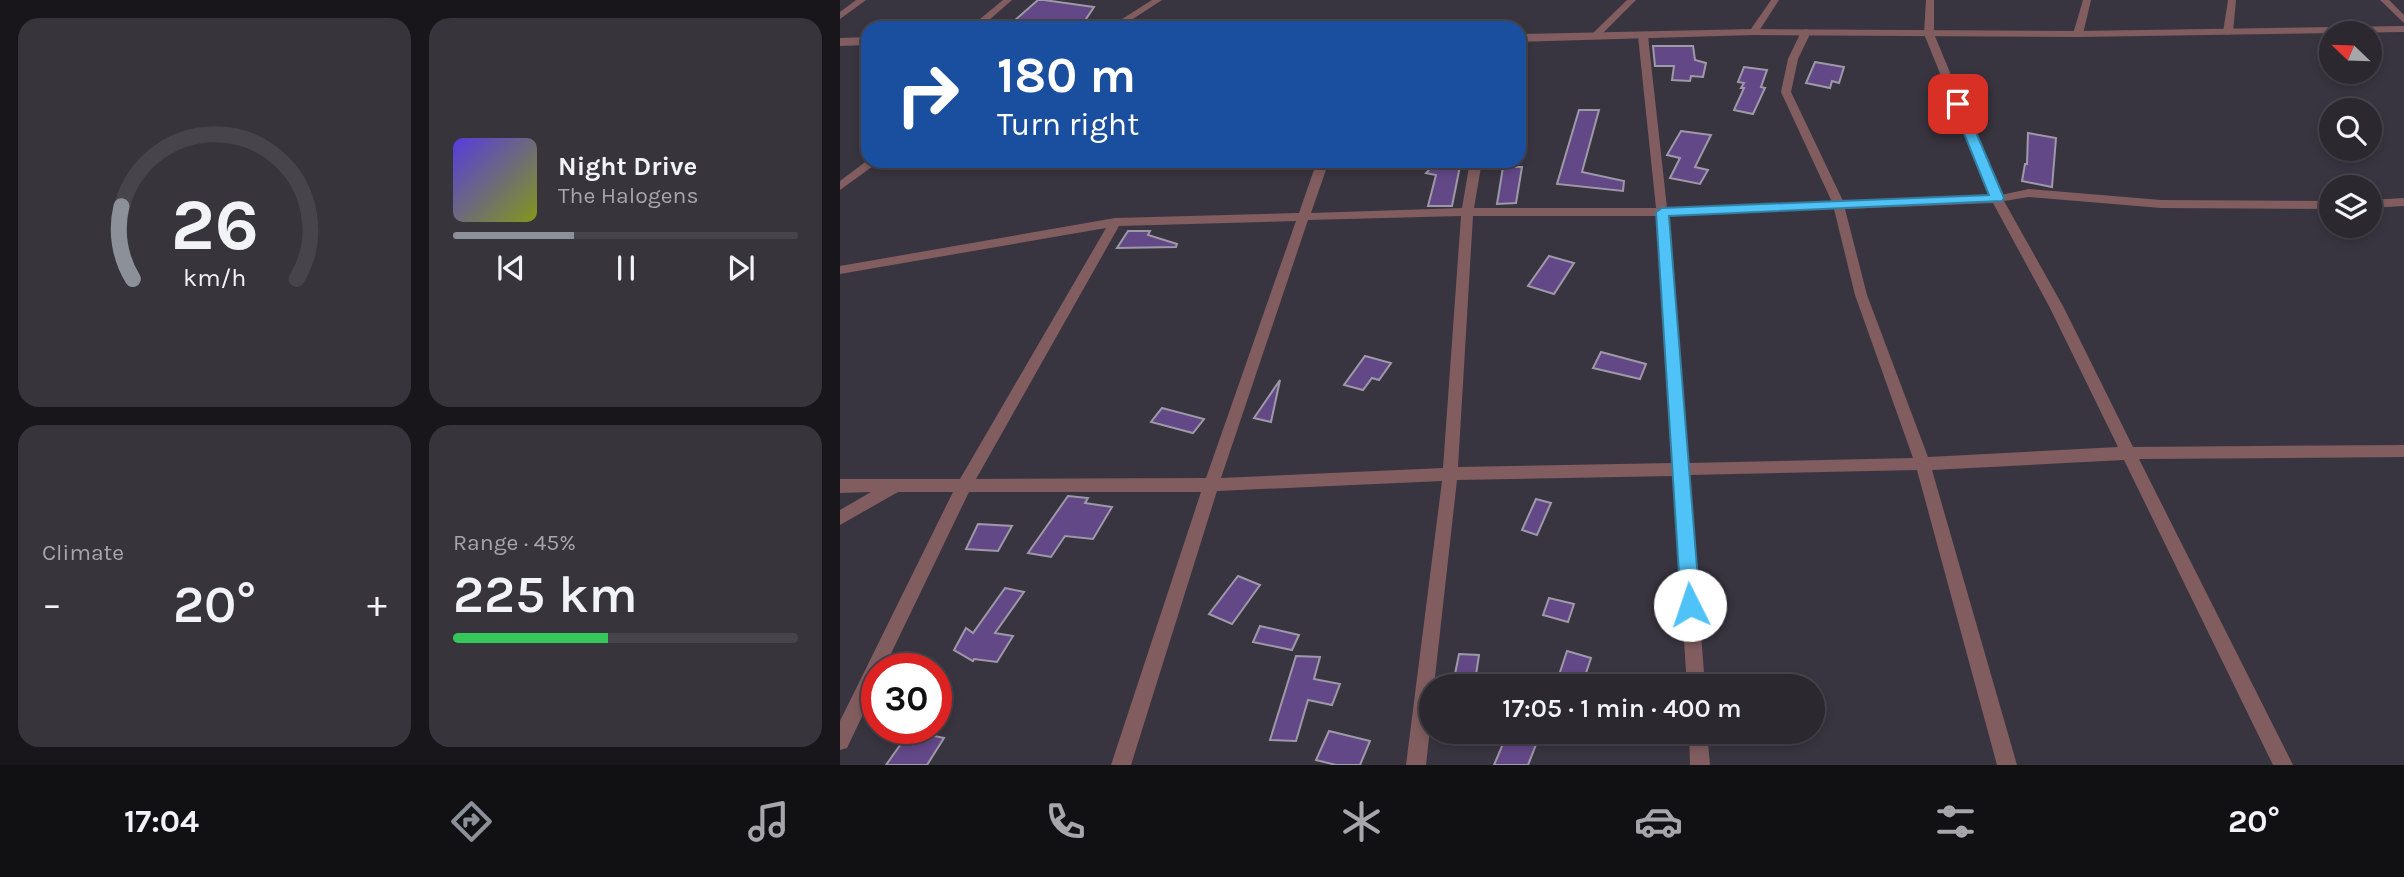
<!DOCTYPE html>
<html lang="en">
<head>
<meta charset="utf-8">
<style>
	body { margin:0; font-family:Karla,sans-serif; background:#37343c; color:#f1f3f6; height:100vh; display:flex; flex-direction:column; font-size:26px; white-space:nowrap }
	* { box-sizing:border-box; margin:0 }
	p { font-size:23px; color:#a6a6ab }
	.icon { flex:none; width:38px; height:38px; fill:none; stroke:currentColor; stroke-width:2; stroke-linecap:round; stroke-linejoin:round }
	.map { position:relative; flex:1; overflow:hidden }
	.details { display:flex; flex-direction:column; gap:18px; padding:18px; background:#18161a; width:840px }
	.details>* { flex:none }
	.guide { position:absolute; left:21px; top:21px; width:665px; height:147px; border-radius:21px; box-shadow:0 4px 10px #0003,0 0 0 2px #47444c; background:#1a4fa0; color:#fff; overflow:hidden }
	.needle { width:46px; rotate:293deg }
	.fabs { position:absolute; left:1479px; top:21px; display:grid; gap:14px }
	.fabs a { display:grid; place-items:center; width:63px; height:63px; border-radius:50%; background:#2b2830; box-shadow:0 4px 10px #0003,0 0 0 2px #47444c; font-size:35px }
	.speed { position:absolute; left:21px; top:653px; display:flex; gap:14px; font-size:35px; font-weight:700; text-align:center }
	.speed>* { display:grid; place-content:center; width:91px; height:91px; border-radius:50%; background:#2b2830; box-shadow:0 4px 10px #0003,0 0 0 2px #47444c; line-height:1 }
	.speed .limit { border:10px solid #d22; background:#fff; color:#111 }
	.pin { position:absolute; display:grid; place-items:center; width:60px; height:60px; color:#fff; margin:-30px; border-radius:14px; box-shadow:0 4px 10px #0006 }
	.me { position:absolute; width:77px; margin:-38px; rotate:356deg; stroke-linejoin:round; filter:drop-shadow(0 0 5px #0008) }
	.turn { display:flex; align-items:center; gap:24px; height:147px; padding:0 21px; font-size:32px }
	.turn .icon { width:91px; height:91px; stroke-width:2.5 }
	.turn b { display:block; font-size:49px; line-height:60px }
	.big { font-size:52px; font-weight:600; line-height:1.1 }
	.details .tile { flex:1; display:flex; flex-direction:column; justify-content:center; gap:10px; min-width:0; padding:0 24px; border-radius:21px; background:#37343c }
	.details .dial { align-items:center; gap:0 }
	.dial svg { height:182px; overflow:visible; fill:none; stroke:#47444c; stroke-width:7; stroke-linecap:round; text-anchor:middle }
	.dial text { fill:#f1f3f6; stroke:none }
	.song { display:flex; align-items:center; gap:21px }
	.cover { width:84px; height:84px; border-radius:10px; background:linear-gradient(135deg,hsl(250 70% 55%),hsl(70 70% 35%)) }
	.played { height:7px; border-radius:4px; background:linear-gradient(90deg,#8c9099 35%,#47444c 35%) }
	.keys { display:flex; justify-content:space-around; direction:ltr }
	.heat { display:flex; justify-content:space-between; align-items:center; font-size:38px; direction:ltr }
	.charge { height:10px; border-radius:5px; background:linear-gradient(90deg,#34c759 45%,#47444c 0) }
	.details .tiles { flex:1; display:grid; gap:18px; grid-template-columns:repeat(2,1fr) }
	.trip { position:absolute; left:579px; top:674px; width:406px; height:70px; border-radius:35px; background:#2b2830; box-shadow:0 4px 10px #0003,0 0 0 2px #47444c; font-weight:600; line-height:70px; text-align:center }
	.tabs { display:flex; height:112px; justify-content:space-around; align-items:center; background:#111013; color:#a6a6ab }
	.tabs .icon { width:49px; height:49px }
	.tabs .current { color:#8c9099 }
	.tabs b { font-size:32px; color:#f1f3f6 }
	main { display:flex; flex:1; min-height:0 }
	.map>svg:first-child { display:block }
	.building { fill:#634888; stroke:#9e99a6; stroke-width:2 }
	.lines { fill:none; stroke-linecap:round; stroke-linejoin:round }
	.minor { fill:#815d5f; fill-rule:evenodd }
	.tertiary { fill:#815d5f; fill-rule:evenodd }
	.route { fill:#4fc3f7; stroke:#337fa1; stroke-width:2 }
</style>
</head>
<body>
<main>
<section class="details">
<div class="tiles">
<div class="tile dial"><svg viewBox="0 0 100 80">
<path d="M14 69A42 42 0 1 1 86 69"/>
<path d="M14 69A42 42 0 0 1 9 37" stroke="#8c9099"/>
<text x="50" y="56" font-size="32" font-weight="700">26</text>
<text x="50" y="72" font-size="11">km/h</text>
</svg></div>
<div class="tile">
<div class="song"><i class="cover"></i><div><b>Night Drive</b><p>The Halogens</p></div></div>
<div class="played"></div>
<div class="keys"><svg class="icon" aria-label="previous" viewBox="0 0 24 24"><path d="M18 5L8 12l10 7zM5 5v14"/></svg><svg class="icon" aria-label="pause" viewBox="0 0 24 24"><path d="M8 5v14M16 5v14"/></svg><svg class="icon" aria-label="next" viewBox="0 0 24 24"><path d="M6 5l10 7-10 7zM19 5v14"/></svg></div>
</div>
<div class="tile"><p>Climate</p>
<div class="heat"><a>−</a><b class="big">20°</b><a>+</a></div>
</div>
<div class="tile"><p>Range · 45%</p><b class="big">225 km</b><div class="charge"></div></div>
</div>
</section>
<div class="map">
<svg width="1564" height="765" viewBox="0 0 1564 765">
	<rect width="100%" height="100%" fill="#393540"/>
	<g class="building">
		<polygon points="198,0 204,0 254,7 240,28 166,28"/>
		<polygon points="813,46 853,46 855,60 866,63 863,77 851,76 850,81 832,80 834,66 815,66"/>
		<polygon points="975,62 1004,67 999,83 992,81 990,88 966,83"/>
		<polygon points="904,67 927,70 921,87 925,88 913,114 894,110 904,88 901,88 904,83 898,82"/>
		<polygon points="739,110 759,110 742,172 784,181 783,191 717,184"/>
		<polygon points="841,131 871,135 855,167 868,170 860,184 830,178 840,158 827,155"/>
		<polygon points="1188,133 1216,138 1212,187 1182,181 1185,164 1187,164"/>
		<polygon points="597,161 621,161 612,206 588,206 596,175 586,173"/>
		<polygon points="663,167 682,167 676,203 657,204"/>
		<polygon points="288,231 310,231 308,235 337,244 336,247 277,248"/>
		<polygon points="709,256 734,263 714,294 688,286"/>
		<polygon points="761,352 806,364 800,379 753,368"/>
		<polygon points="525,356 551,363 539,380 532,378 523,390 504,385"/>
		<polygon points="440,380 431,422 414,418"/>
		<polygon points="322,408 364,419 353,433 311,422"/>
		<polygon points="228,496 248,498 245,503 272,507 253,539 225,536 211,557 188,553"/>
		<polygon points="696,499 711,503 697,535 682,530"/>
		<polygon points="138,524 172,526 158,551 126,549"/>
		<polygon points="398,576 420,585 392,624 369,614"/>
		<polygon points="165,588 184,592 155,633 173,636 157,662 134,659 133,661 114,650 126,628 133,633"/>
		<polygon points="709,598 734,604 728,622 703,615"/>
		<polygon points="420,626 459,635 452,650 413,642"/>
		<polygon points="727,651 751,658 743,682 719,675"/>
		<polygon points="619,654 639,655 636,675 615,674"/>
		<polygon points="456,656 480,657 474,679 500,684 492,705 468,700 456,741 430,740"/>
		<polygon points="70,731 104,738 87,765 46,765"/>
		<polygon points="489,731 530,741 520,765 496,765 476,760"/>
		<polygon points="668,732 701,732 688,765 654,765"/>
	</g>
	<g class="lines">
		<g class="minor">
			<polygon points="16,0 26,0 0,19 0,12"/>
			<polygon points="163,0 172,0 140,28 129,28"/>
			<polygon points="312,0 322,0 279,28 268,28"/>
			<polygon points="787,0 796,0 757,39 751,39 751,35"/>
			<polygon points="931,0 939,0 917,34 911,34 909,32"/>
			<path d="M1086,0H1094V34L1161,195L1189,189L1321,200L1491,201V209L1321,208L1189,197L1164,201L1224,308L1293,447L1564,445V457L1299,459L1453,765H1433L1284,460L1092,470L1177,765H1157L1077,470L849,475L865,686H847L833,476L617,480L594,686H592V711L586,765H566L602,481L377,491L291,765H271L361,492H129L44,668H37V685L7,748L0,750V721L113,492H58L0,525V510L31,492L0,493V479H120L266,228L0,274V266L275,218L459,213L477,161H489L471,213L622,208L630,161H642L634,208H816L798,36L803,33L808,36L827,208L992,202L941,92L948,59L961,32L966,29L971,32L958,59L951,92L1003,201L1150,196L1084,34ZM1153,203L1210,308L1278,447L1088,457L1027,295L1005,209ZM994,209L1015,295L1073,458L848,463L828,216ZM621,216L603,468L381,478L468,220ZM633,216H816L832,463L618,467ZM456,221L366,478L136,479L279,226Z"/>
			<polygon points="1243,0 1251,0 1243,34 1238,37 1233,34"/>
			<polygon points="1388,0 1396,0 1393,32 1388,35 1383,32"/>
			<polygon points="1540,0 1549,0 1564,15 1564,23"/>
			<polygon points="28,160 40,161 0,190 0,181"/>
			<polygon points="1564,198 1564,206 1530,208 1530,200"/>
			<polygon points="849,732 867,732 870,765 850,765"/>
		</g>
		<g class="tertiary">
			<polygon points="1564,26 1564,32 1238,37 914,35 679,42 679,34 914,29 1238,31"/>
			<polygon points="28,37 28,45 0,46 0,38"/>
		</g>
	</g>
	<polygon class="route" points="1114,102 1124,104 1164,198 1162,201 829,216 860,605 857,611 850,614 844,611 841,605 816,212 822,208 1149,195 1112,104"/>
</svg>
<div class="fabs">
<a><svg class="needle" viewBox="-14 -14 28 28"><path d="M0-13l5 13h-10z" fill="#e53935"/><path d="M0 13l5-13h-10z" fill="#a6a6ab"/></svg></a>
<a><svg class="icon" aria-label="search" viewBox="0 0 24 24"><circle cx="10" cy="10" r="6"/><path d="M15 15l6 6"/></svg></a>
<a><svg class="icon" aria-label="layers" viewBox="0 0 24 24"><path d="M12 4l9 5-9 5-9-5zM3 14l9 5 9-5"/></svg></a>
</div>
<div class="speed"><div class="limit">30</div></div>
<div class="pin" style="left:1118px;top:104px;background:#d93025"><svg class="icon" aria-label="arrive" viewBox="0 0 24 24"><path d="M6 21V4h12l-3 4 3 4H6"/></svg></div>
<svg class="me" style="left:850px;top:605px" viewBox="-20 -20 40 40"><circle r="19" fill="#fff"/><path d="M0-13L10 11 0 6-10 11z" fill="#4fc3f7"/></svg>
<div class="trip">17:05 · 1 min · 400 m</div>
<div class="guide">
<div class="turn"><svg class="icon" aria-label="right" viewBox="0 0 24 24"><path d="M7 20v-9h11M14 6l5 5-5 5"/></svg><div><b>180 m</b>Turn right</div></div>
</div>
</div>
</main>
<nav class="tabs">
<b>17:04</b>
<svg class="icon current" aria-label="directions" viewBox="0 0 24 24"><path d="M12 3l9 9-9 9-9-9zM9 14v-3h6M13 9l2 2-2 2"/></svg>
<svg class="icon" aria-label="music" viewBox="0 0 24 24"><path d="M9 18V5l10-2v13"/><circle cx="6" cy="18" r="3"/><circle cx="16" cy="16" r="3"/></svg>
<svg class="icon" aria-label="phone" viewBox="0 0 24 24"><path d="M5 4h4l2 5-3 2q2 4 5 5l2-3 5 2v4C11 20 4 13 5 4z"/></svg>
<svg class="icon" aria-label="climate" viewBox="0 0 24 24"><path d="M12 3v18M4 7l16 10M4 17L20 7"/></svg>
<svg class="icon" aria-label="car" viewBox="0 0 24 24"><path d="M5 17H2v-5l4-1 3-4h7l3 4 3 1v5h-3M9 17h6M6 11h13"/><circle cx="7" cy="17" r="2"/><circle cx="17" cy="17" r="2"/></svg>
<svg class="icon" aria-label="filters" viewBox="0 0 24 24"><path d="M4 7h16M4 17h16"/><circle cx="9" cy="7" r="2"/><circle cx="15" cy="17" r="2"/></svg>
<b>20°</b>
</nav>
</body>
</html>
